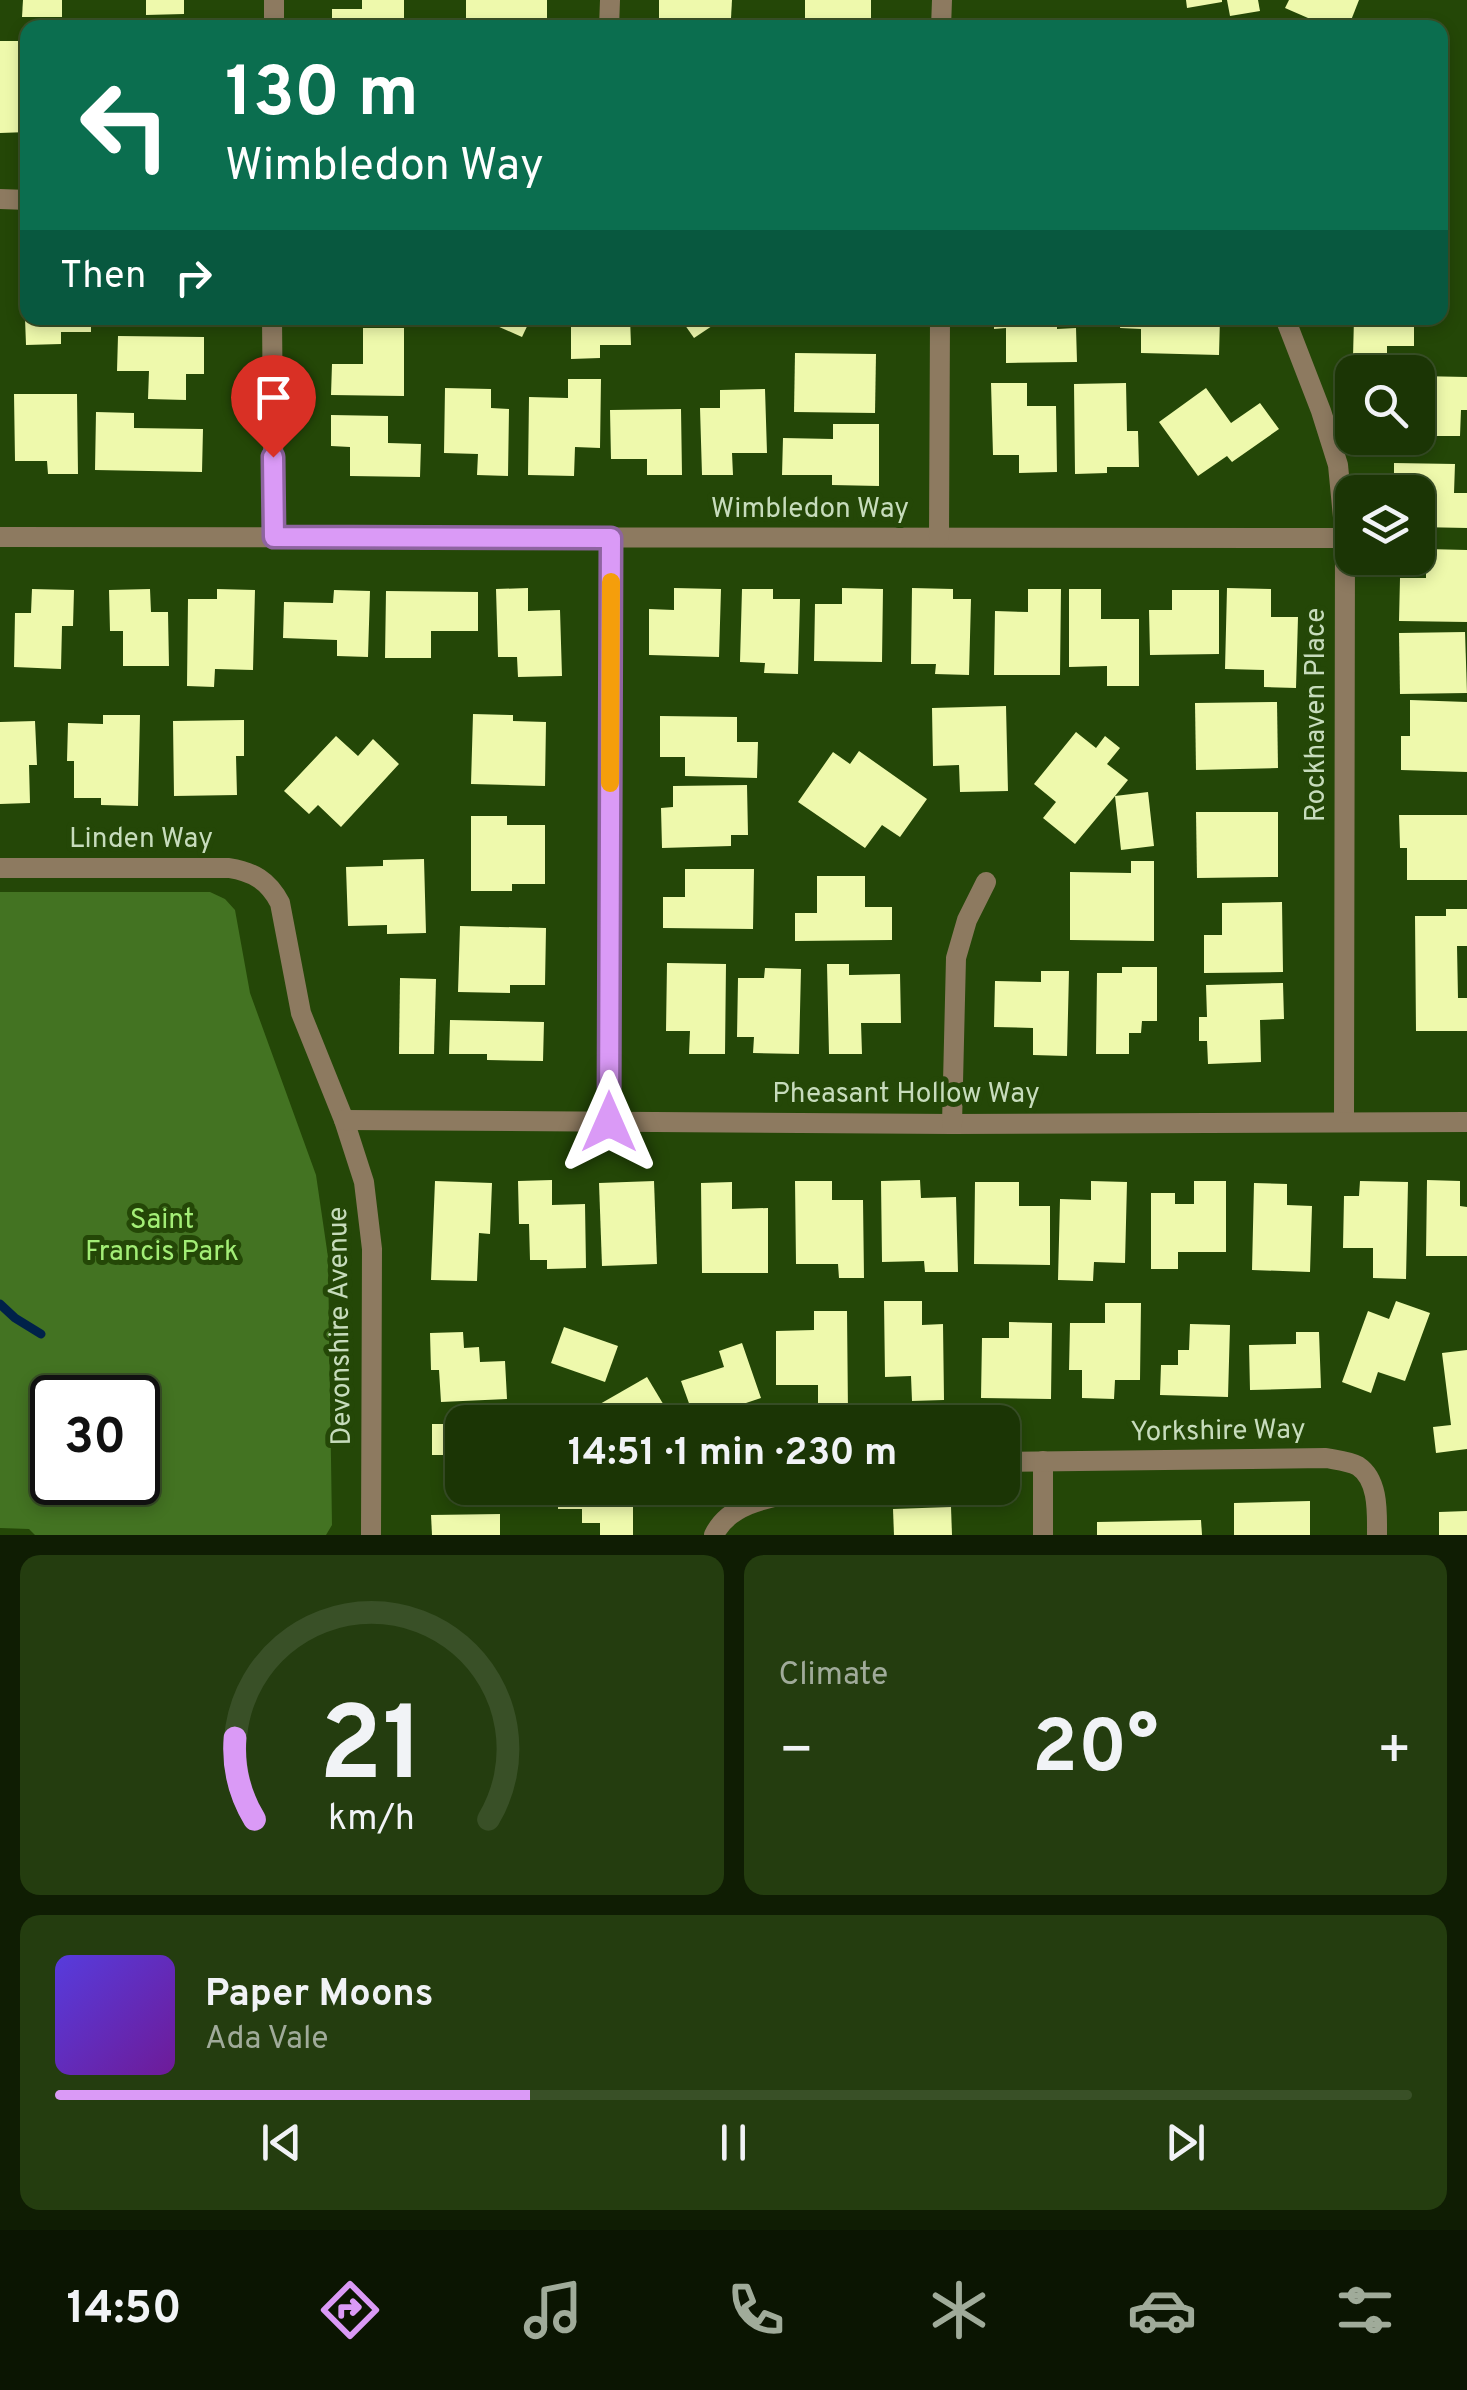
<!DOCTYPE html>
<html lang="en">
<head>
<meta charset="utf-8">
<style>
	body { margin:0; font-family:Overpass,sans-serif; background:#243d0f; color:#f1f3f6; height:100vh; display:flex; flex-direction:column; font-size:38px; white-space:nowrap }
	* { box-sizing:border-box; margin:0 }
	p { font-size:32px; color:#a0ab9a }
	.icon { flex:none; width:55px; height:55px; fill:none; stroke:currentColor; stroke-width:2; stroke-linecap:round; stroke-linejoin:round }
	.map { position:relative; height:1535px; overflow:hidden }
	.side { display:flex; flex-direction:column; gap:20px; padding:20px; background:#0f1d03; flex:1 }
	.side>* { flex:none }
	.banner { position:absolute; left:20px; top:20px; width:1428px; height:305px; border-radius:20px; box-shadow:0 5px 15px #0003,0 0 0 2px #395027; background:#0b6e4f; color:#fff; overflow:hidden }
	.tools { position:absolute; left:1335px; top:355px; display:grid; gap:20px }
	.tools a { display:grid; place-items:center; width:100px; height:100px; border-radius:20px; background:#1b3505; box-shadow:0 5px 15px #0003,0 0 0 2px #395027; font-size:50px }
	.speed { position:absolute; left:30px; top:1375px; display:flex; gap:20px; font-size:50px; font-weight:700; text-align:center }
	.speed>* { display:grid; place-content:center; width:130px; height:130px; border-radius:50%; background:#1b3505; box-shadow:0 5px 15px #0003,0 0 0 2px #395027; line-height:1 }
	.speed .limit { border:5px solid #111; border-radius:15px; background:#fff; color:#111 }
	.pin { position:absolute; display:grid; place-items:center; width:85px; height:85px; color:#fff; margin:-102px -42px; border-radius:50% 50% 50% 0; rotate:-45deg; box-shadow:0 0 10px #0007 }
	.pin .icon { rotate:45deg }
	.me { position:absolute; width:110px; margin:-55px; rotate:0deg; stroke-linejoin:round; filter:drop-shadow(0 0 8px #0008) }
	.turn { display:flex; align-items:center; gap:35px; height:210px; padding:0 40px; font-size:45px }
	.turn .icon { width:130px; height:130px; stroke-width:2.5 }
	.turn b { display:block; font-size:70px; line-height:85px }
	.then { display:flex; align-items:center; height:95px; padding:0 40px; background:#0003; gap:20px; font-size:38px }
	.big { font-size:75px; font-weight:700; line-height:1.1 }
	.side .card { flex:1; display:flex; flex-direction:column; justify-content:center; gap:15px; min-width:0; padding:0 35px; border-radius:20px; background:#243d0f }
	.side .dial { align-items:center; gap:0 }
	.dial svg { height:260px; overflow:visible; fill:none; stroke:#395027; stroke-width:7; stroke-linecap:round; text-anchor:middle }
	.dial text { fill:#f1f3f6; stroke:none }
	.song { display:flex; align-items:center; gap:30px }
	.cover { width:120px; height:120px; border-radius:15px; background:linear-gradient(135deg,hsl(250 70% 55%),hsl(280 70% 35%)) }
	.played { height:10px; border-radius:5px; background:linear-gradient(90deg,#da9af6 35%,#395027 35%) }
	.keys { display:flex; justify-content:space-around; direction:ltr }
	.heat { display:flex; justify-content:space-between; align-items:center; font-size:55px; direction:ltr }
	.side .tiles { flex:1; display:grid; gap:20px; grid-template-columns:1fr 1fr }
	.card:last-child { grid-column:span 2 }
	.trip { position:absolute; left:445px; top:1405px; width:575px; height:100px; border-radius:20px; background:#1b3505; box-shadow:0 5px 15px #0003,0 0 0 2px #395027; font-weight:700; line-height:100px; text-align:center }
	.menu { display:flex; height:160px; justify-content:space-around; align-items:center; background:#0b1502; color:#a0ab9a }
	.menu .icon { width:70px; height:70px }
	.menu .current { color:#da9af6 }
	.menu b { font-size:45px; color:#f1f3f6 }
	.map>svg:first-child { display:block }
	.green { fill:#437322; fill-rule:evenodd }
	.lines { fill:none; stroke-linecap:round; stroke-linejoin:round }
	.stream { stroke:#002149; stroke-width:9 }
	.building { fill:#eef9ac }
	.minor { stroke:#8d7a60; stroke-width:20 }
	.route-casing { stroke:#8e64a0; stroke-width:25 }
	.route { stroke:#da9af6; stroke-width:18 }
	.slow { stroke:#f59e0b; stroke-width:18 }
	.labels { text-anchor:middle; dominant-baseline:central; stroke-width:10; stroke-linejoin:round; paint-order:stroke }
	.street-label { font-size:28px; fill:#c7dcbc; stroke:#244707 }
	.park-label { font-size:28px; fill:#a3ee76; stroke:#244707 }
</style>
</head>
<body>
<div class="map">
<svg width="1467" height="1535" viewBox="0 0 1467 1535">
	<rect width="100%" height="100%" fill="#244707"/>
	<path class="green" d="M0,892H210L225,899L235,910L250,993L316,1175L328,1257L332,1525L326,1535H35L29,1529L0,1528ZM52,1398H138V1482H52Z"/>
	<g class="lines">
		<polyline class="stream" points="0,1304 15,1318 41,1334"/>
	</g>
	<g class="building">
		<polygon points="23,0 62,0 62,17 22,17"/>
		<polygon points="146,0 184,0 184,14 146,15"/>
		<polygon points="362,0 404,0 404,28 332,28 332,9 362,9"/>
		<polygon points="466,0 547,0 547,20 466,18"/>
		<polygon points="659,0 732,0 731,18 659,18"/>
		<polygon points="805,0 871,0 871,19 805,20"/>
		<polygon points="1186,0 1222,0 1222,2 1187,8"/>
		<polygon points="1227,0 1258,0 1260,11 1230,16"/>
		<polygon points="1289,0 1359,0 1348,28 1331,28 1285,8"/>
		<rect x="994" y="22" width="76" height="6"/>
		<polygon points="0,41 28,41 28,132 0,133"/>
		<polygon points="25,318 91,318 91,332 61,332 61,344 26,345"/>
		<polygon points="479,318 531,318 522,337"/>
		<polygon points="571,318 630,318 631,345 600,345 600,358 571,359"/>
		<polygon points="680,318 724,318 694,338"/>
		<polygon points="795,318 875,318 875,326 795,327"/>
		<polygon points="994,318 1057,318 1057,329 1076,328 1077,362 1006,363 1006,328 994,329"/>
		<polygon points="1121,318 1220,318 1219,355 1141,353 1141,329 1120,328"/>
		<polygon points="1354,318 1414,318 1414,346 1387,346 1387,358 1353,357"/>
		<polygon points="363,328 404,328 404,396 331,395 332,364 363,364"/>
		<polygon points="118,336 204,337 204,374 186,374 186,400 148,399 149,371 117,371"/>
		<polygon points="795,353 876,354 875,413 794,412"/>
		<polygon points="1418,376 1467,377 1467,410 1461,410 1460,436 1418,436"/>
		<polygon points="568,379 601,379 600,448 575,447 574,476 528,475 529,397 568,398"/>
		<polygon points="991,383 1027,383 1027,406 1056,406 1057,472 1019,473 1019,455 993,455"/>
		<polygon points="1126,383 1127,431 1138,431 1139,467 1107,467 1107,473 1075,474 1074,384"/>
		<polygon points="445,388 491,389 491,408 509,409 508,476 477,475 478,454 444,453"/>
		<polygon points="1206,388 1231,423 1260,403 1279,429 1232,462 1227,456 1198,476 1159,422"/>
		<polygon points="765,389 767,453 732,453 733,475 702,475 700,408 720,408 720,390"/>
		<polygon points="14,394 77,394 78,474 48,474 47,461 15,461"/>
		<polygon points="681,409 682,475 647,475 647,459 611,459 610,410"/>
		<polygon points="96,412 134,413 134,428 203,429 202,472 95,470"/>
		<polygon points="331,415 388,416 388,443 421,444 420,477 350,476 350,447 331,446"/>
		<polygon points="833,424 879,424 879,486 832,485 832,475 782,475 783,438 833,439"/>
		<polygon points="1394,463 1455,464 1454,493 1467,493 1467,528 1418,527 1418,492 1394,492"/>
		<polygon points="1426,549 1467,550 1467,622 1399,621 1400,578 1426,578"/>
		<polygon points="528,588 528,611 560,610 562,676 518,677 517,657 498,657 496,589"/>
		<polygon points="674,588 721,589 719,657 649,655 649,609 674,610"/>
		<polygon points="842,588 883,589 882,662 814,661 815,604 842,604"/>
		<polygon points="912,588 953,589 953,599 971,599 969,675 935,674 936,664 911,664"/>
		<polygon points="1227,588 1271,589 1271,617 1298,617 1296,688 1264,687 1264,670 1225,669"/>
		<polygon points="32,589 74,590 73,626 62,626 61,669 14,667 15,613 31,613"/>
		<polygon points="150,589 151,612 168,612 169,666 123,666 123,631 110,631 109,590"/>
		<polygon points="217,589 255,590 253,670 215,669 214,687 187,686 188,599 217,599"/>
		<polygon points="742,589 773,589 773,599 800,599 798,674 764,673 765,663 740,662"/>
		<polygon points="1028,589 1061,589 1060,675 994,675 995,611 1028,612"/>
		<polygon points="1069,589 1101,589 1101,619 1139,619 1139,686 1107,686 1107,666 1069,667"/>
		<polygon points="334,590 370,591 368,657 337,656 337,640 283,638 284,602 333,603"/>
		<polygon points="1172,590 1219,590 1219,654 1150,655 1149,610 1172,610"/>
		<polygon points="386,591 478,592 478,631 431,631 431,658 385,658"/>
		<polygon points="1465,632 1467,693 1400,694 1399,633"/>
		<polygon points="1410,700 1467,702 1467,772 1401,770 1401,736 1410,736"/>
		<polygon points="1277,702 1278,768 1196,770 1195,703"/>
		<polygon points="1006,706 1008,791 960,792 959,765 933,766 932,708"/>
		<polygon points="473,714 513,715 513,721 546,722 545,786 471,784"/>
		<polygon points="103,715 140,715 138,806 101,805 101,798 74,798 74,761 67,761 68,723 103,724"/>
		<polygon points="660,716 737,717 737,742 758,742 757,778 685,776 685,757 660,757"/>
		<polygon points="244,720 244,756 236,756 237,795 174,796 173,721"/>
		<polygon points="35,721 37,765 29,765 30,803 0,804 0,722"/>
		<polygon points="1076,732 1096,748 1105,736 1120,748 1107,764 1128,780 1115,796 1148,792 1154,846 1121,850 1115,796 1075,844 1043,818 1056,802 1034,784"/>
		<polygon points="336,736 358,756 373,739 399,764 341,827 318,805 309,814 284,791"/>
		<polygon points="859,751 927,799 900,837 882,825 865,848 798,802 833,752 850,764"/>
		<polygon points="747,785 748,835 731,835 731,846 662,848 661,808 673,807 673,786"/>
		<polygon points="1196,812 1278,812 1278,877 1197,878"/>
		<polygon points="1399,815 1467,815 1467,880 1407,880 1407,848 1400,848"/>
		<polygon points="471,816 507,816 507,825 545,825 545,884 512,884 512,891 471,891"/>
		<polygon points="424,859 426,933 387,934 387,925 348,926 346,867 383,866 383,860"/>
		<polygon points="1131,861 1154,861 1154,941 1070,940 1070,872 1131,873"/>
		<polygon points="685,869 754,869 753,929 663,928 663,897 685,897"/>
		<polygon points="817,876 865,876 865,907 892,907 892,940 795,941 795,913 817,913"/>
		<polygon points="1282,902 1283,972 1204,973 1204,935 1222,935 1222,903"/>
		<polygon points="1446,909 1467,909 1467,946 1457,946 1458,998 1467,998 1467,1031 1416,1031 1415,916 1446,916"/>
		<polygon points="460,926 546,928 545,985 510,985 510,993 458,992"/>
		<polygon points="667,963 726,964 725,1054 689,1054 690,1031 666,1031"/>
		<polygon points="827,964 849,964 849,975 900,974 901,1023 861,1023 862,1054 829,1054"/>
		<polygon points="1122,967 1157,967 1157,1021 1142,1021 1141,1033 1129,1033 1129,1054 1096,1054 1097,973 1122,973"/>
		<polygon points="765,968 801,969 799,1054 753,1053 754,1037 737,1037 738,978 764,978"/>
		<polygon points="1041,971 1069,971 1067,1056 1033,1055 1033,1028 994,1027 995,981 1041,982"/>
		<polygon points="400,978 436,979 434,1054 399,1054"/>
		<polygon points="1283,983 1284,1019 1260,1020 1261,1062 1208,1064 1207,1041 1199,1041 1199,1017 1207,1017 1206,985"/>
		<polygon points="450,1020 544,1022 543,1061 487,1060 487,1054 449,1054"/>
		<polygon points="552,1180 552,1205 585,1204 586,1268 547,1269 547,1260 530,1260 529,1224 519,1224 518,1181"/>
		<polygon points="920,1180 921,1198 956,1197 958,1272 925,1272 924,1261 882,1262 881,1181"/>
		<polygon points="1427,1180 1460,1181 1460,1206 1467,1207 1467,1256 1426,1256"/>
		<polygon points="435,1181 492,1183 490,1234 479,1233 477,1281 431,1280"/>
		<polygon points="654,1181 657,1264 602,1266 599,1183"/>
		<polygon points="795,1181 832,1181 832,1200 863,1200 864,1278 839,1278 838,1264 796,1264"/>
		<polygon points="1091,1181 1127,1182 1125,1263 1094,1262 1093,1281 1058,1280 1060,1199 1091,1200"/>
		<polygon points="1194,1181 1226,1181 1226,1252 1178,1252 1178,1269 1151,1269 1151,1193 1175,1193 1175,1204 1194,1204"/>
		<polygon points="1360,1181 1408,1182 1406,1279 1373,1278 1373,1248 1343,1248 1344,1196 1359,1196"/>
		<polygon points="732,1182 732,1209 768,1208 768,1273 702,1273 701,1183"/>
		<polygon points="975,1182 1019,1182 1019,1206 1050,1206 1050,1265 974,1264"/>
		<polygon points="1254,1183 1287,1184 1287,1205 1312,1206 1310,1272 1252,1270"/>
		<polygon points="884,1301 922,1301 922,1325 943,1324 944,1400 912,1401 911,1376 885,1377"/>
		<polygon points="1396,1301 1430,1313 1405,1381 1378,1372 1371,1393 1342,1382 1368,1311 1389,1319"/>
		<polygon points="1105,1303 1141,1303 1140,1380 1115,1380 1114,1399 1082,1398 1082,1370 1069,1370 1070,1323 1105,1323"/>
		<polygon points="814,1311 847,1311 848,1414 818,1414 818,1385 776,1385 776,1331 814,1330"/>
		<polygon points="1009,1322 1052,1323 1051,1399 981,1398 982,1338 1009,1338"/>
		<polygon points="1190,1324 1230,1325 1228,1397 1160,1395 1161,1365 1178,1365 1178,1350 1189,1350"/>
		<polygon points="564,1327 618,1346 605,1382 551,1363"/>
		<polygon points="463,1332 464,1348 479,1347 480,1362 505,1361 507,1399 441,1402 439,1370 431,1370 430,1333"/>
		<polygon points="1296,1332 1319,1332 1321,1388 1250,1390 1249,1345 1296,1344"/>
		<polygon points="742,1343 761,1398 695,1420 681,1381 724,1367 719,1351"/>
		<polygon points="1467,1350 1467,1449 1436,1453 1433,1427 1451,1425 1442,1353"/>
		<polygon points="647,1377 674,1422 583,1422 579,1416"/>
		<polygon points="432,1424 462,1424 462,1488 515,1488 515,1498 456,1498 455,1455 432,1455"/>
		<polygon points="558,1488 624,1488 624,1503 633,1503 633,1535 600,1535 600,1523 582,1523 582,1509 558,1509"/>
		<polygon points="1310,1501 1310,1535 1234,1535 1234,1503"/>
		<polygon points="951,1507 952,1535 894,1535 893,1509"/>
		<polygon points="1467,1511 1467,1535 1439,1535 1439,1512"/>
		<polygon points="500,1514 500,1535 432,1535 431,1515"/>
		<polygon points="1201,1520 1202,1535 1097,1535 1097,1522"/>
	</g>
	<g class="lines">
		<g class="minor">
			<polyline points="274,28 274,0"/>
			<polyline points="609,28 610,0"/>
			<polyline points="941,28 942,0"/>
			<polyline points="0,199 28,200"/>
			<polyline points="272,318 274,537"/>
			<polyline points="1285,318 1321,411 1338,465 1345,538 1344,1122"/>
			<polyline points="0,537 1345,538"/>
			<polyline points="939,537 940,318"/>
			<path d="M0,868H229C253,872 268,880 280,903L301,1013L344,1120L364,1182L372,1249L371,1535"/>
			<polyline points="344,1120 952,1124 1467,1122"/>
			<polyline points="609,1122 611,537"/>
			<polyline points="952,1124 956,958 967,920 986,882"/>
			<polyline points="1043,1461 1043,1535"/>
			<path d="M1002,1462L1326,1458C1336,1460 1349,1461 1358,1466C1379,1480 1377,1513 1377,1535"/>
			<path d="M714,1535C730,1500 781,1496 814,1488"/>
		</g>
	</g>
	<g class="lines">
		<g class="route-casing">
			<polyline id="route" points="273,457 274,537 611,538 609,1122"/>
		</g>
		<use href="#route" class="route"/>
		<polyline class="slow" points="610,783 611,582"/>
	</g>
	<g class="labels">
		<g class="street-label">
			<text x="810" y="510">Wimbledon Way</text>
			<text transform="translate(1317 715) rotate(-90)">Rockhaven Place</text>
			<text x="141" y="840">Linden Way</text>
			<text x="906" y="1095">Pheasant Hollow Way</text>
			<text transform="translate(341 1326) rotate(-91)">Devonshire Avenue</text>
			<text transform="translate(1218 1432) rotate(-1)">Yorkshire Way</text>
		</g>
		<g class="park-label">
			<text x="162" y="1221">Saint<tspan x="162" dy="32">Francis Park</tspan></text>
		</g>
	</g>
</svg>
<div class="tools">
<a><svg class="icon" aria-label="search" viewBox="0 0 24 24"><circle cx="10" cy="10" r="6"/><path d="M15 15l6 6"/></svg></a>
<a><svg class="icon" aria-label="layers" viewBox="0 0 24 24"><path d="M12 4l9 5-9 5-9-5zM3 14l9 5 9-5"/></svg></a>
</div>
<div class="speed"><div class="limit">30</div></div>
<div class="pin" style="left:273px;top:457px;background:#d93025"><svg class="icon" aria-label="arrive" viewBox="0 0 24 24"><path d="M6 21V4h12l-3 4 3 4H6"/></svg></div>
<svg class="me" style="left:609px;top:1122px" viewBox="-20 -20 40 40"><path d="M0-17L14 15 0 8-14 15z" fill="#da9af6" stroke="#fff" stroke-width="4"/></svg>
<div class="trip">14:51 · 1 min · 230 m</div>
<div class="banner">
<div class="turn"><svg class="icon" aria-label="left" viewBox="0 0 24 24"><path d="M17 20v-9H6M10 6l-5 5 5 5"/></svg><div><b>130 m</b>Wimbledon Way</div></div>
<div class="then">Then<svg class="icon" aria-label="right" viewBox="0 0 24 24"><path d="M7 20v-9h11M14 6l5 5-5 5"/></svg></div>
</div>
</div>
<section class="side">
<div class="tiles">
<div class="card dial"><svg viewBox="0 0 100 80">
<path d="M14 69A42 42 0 1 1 86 69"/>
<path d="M14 69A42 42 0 0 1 8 44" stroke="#da9af6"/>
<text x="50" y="56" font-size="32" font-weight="700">21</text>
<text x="50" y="72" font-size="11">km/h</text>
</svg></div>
<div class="card"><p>Climate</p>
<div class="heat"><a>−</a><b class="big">20°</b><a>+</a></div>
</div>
<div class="card">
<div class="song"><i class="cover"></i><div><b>Paper Moons</b><p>Ada Vale</p></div></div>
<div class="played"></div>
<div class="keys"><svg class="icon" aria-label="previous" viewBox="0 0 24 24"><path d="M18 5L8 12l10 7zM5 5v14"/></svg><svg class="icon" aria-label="pause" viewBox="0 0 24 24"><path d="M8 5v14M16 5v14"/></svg><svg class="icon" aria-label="next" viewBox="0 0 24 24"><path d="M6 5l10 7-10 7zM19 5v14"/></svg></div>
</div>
</div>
</section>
<nav class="menu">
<b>14:50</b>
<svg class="icon current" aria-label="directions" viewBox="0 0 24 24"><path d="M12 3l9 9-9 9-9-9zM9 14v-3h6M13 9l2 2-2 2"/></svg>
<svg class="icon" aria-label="music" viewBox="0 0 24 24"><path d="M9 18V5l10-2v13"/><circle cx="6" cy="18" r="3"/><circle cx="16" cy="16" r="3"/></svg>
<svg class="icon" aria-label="phone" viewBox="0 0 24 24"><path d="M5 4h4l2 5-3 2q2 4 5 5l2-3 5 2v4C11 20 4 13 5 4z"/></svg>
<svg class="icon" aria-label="climate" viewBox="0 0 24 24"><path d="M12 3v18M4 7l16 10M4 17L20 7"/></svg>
<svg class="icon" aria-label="car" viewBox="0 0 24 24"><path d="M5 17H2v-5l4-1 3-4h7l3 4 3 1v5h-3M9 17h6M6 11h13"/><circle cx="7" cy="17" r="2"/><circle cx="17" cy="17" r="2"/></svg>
<svg class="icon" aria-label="filters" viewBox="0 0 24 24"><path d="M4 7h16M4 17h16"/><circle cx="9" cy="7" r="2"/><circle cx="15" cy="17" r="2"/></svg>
</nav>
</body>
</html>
